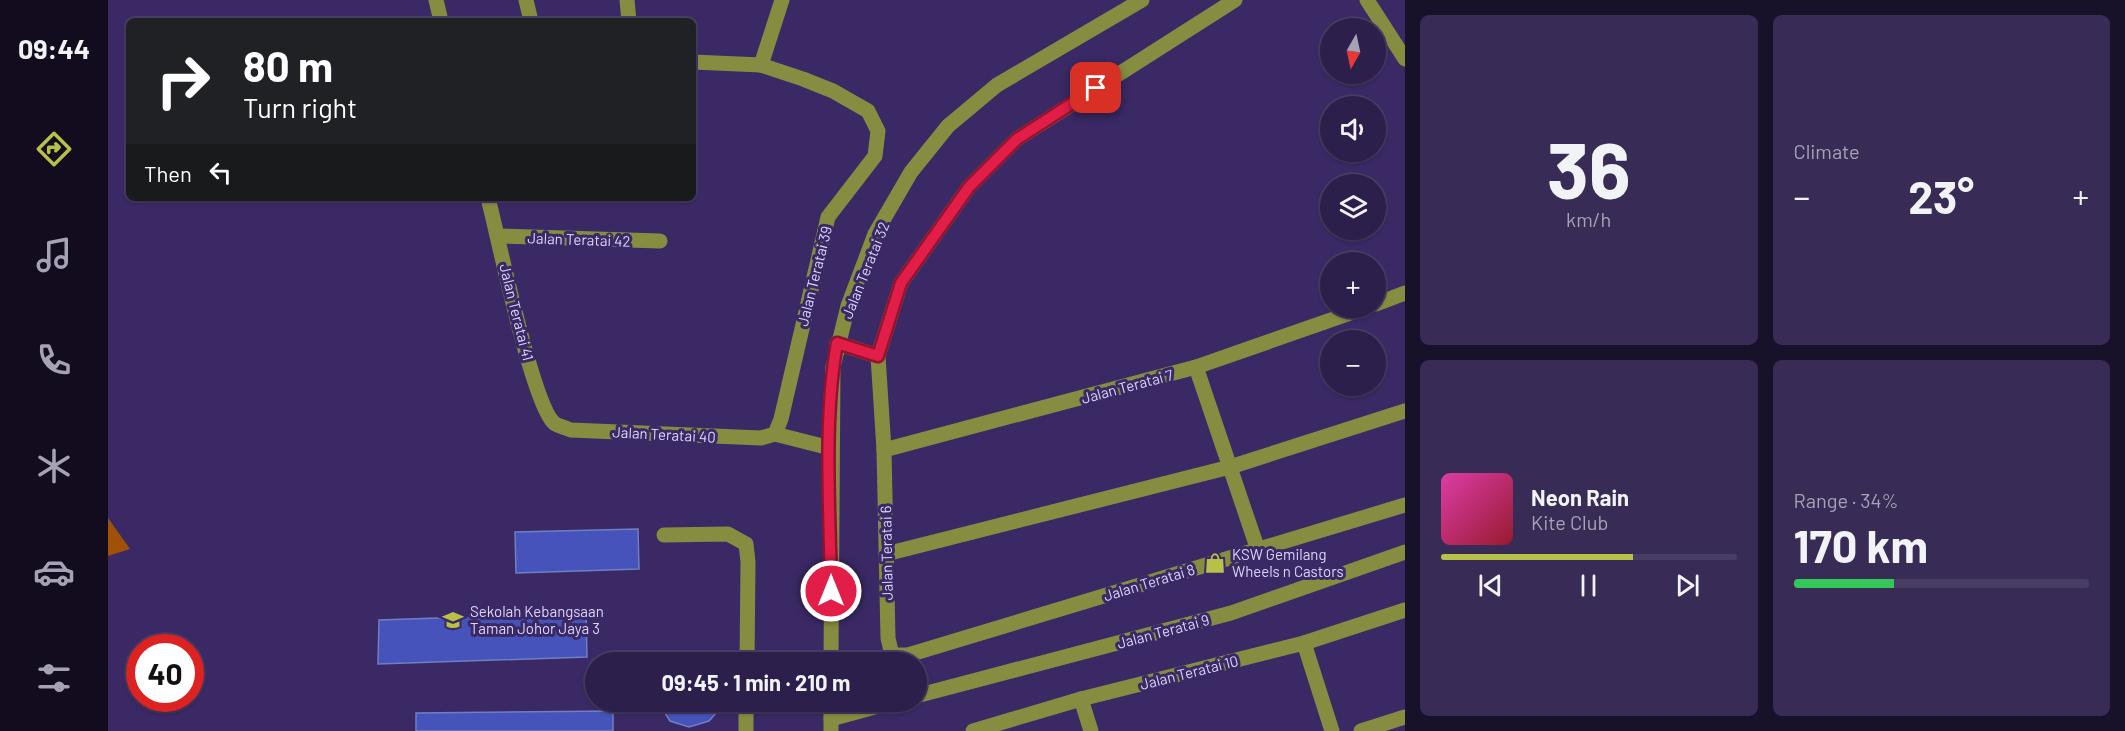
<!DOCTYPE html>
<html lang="en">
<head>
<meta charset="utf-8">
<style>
	body { margin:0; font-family:Barlow,sans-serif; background:#382c56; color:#f1f3f6; height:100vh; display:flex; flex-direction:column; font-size:22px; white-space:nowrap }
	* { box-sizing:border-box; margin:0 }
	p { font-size:20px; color:#a6a2b5 }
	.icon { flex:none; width:33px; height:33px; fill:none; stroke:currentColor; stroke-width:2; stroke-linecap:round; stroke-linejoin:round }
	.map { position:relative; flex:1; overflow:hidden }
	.side { display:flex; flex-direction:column; gap:15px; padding:15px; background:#18112a; width:720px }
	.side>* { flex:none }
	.guide { position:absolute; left:18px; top:18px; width:570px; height:183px; border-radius:9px; box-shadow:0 2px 4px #0004,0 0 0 2px #483d64; background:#202124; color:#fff; overflow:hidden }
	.needle { width:39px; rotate:189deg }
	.controls { position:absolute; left:1212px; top:18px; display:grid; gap:12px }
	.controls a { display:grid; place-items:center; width:66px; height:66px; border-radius:50%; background:#2c1f4c; box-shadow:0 2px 4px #0004,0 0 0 2px #483d64; font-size:30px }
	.speed { position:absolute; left:18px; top:634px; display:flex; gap:12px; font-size:30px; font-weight:700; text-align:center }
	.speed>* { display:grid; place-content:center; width:78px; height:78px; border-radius:50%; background:#2c1f4c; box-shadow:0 2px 4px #0004,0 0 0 2px #483d64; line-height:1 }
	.speed .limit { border:9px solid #d22; background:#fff; color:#111 }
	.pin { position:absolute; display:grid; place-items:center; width:51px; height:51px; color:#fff; margin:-26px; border-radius:12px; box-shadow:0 3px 9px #0006 }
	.me { position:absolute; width:66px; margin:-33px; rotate:0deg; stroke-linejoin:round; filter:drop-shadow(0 0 4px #0008) }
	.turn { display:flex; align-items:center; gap:21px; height:126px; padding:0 18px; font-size:27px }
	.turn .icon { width:78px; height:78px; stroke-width:2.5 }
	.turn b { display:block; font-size:42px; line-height:51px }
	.then { display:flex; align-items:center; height:57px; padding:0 18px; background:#0003; gap:12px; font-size:22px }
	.big { font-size:45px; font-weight:700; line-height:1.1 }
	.side .card { flex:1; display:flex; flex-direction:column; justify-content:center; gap:9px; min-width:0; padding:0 21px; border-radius:9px; background:#382c56 }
	.side .dial { align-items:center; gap:0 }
	.dial b { font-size:78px; line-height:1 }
	.song { display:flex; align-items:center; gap:18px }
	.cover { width:72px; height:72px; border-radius:9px; background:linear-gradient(135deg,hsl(320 70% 55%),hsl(350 70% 35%)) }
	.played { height:6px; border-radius:3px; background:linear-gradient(90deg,#b7c147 65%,#483d64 65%) }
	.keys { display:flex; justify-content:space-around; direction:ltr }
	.heat { display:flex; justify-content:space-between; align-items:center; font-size:33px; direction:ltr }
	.charge { height:9px; border-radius:4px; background:linear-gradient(90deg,#34c759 34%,#483d64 0) }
	.side .tiles { flex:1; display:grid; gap:15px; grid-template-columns:repeat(2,1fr) }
	.trip { position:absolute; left:477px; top:652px; width:342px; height:60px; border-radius:30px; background:#2c1f4c; box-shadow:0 2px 4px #0004,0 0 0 2px #483d64; font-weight:700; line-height:60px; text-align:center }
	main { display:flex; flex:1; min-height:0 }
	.dock { display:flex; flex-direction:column; width:108px; justify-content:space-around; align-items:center; background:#120c1e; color:#a6a2b5 }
	.dock .icon { width:42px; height:42px }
	.dock .current { color:#b7c147 }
	.dock b { font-size:27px; color:#f1f3f6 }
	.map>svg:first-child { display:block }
	.forest { fill:#a15107 }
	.building { fill:#4653ba; stroke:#707fc1; stroke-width:1.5 }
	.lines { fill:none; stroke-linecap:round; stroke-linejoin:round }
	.minor { stroke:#868d41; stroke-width:15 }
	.route-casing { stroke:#92132f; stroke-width:15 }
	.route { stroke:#e11d48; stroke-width:10 }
	.labels { text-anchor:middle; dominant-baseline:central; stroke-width:6; stroke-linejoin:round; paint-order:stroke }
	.street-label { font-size:15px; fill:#dcd5fb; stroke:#3a2965 }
	.poi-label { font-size:15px; fill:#dcd5fb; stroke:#3a2965; text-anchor:start }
</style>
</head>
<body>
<main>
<nav class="dock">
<b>09:44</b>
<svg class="icon current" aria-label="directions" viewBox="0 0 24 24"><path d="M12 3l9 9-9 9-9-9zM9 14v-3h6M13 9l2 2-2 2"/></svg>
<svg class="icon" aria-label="music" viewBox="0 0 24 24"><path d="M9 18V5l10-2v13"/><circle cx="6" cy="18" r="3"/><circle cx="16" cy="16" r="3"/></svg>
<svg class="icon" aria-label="phone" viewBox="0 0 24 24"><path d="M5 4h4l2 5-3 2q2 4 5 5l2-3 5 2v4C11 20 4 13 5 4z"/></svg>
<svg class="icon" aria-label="climate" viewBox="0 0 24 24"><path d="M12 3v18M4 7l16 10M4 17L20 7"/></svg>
<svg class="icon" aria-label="car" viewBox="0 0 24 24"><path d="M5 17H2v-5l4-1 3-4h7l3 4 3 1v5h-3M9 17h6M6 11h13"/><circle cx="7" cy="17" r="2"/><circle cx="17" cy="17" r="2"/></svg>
<svg class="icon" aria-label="filters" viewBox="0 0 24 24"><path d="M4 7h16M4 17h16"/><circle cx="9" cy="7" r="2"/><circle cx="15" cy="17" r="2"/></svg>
</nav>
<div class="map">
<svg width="1297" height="731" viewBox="0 0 1297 731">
	<rect width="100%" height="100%" fill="#3a2965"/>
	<polygon class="forest" points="0,518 22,549 0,556"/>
	<g class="building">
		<polygon points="530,529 531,569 408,573 407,532"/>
		<polygon points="478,613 479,657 270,664 271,620"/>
		<polygon points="550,702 612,702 608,713 601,721 581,727 562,721"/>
		<polygon points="505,711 505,731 308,731 308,713"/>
	</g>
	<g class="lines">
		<g class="minor">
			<polyline points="328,0 333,21"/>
			<polyline points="418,0 423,21"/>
			<polyline points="519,0 521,21"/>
			<polyline points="1127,0 909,139 861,187 793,283 770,356 776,450 780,638 784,655 800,655 1297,505"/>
			<polyline points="1259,0 1297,59"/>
			<polyline points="585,62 653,65 695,79 725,91 760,111 770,131 767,156 720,217 673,419 667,434"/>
			<polyline points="653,65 674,0"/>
			<path d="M380,198C390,236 424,403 446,423C450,426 458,428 463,430L653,438L667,434"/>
			<polyline points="390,236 552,241"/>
			<polyline points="1268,304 1297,293"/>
			<polyline points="729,343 770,356"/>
			<polyline points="1088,367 1150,550"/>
			<polyline points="667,434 722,448"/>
			<polyline points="776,450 1088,367 1257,308"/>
			<polyline points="556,535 620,534 638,544 640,562 639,663"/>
			<polyline points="778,554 1122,467 1297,411"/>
			<polyline points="1196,643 1224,731"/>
			<polyline points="723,663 725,367 740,306 767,234 803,172 840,126 889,85 1034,0"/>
			<polyline points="808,696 1123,613 1297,552"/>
			<polyline points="973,699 983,731"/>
			<polyline points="723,702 723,731"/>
			<polyline points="723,719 785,702"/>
			<polyline points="638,731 638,702"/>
			<polyline points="865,731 973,699 1196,643 1297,610"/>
			<polyline points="1253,731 1297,717"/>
		</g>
	</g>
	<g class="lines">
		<g class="route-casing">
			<path id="route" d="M723,591C722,513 715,420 729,343L770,356L793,283L861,187L909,139L988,88"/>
		</g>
		<use href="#route" class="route"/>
	</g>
	<defs>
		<g id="shop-bare" transform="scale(1.62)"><path d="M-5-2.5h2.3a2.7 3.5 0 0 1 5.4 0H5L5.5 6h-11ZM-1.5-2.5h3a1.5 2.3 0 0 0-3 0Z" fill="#b7c147" stroke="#3a2965" stroke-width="2.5" paint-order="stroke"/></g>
		<g id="school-bare" transform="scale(1.62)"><path d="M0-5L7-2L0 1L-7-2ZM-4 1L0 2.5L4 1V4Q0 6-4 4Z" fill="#b7c147" stroke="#3a2965" stroke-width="2.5" paint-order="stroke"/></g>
	</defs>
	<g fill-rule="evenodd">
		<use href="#shop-bare" x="1107" y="563"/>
		<use href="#school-bare" x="345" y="620"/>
	</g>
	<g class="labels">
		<g class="street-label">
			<text transform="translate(471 239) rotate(2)">Jalan Teratai 42</text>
			<text transform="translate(757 270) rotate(-68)">Jalan Teratai 32</text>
			<text transform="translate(706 276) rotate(-76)">Jalan Teratai 39</text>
			<text transform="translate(409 312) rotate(76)">Jalan Teratai 41</text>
			<text transform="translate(1019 386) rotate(-15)">Jalan Teratai 7</text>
			<text transform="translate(556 434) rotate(3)">Jalan Teratai 40</text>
			<text transform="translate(778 553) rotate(-91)">Jalan Teratai 6</text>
			<text transform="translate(1041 582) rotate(-17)">Jalan Teratai 8</text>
			<text transform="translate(1055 631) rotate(-15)">Jalan Teratai 9</text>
			<text transform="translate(1081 672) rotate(-14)">Jalan Teratai 10</text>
		</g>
		<g class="poi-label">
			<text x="1124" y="554">KSW Gemilang<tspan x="1124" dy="17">Wheels n Castors</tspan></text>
			<text x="362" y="611">Sekolah Kebangsaan<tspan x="362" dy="17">Taman Johor Jaya 3</tspan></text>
		</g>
	</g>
</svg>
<div class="controls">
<a><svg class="needle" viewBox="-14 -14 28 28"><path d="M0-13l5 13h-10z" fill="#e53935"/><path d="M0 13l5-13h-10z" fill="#a6a2b5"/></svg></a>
<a><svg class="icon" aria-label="sound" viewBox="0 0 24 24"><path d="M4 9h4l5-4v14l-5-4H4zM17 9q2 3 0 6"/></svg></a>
<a><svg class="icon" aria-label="layers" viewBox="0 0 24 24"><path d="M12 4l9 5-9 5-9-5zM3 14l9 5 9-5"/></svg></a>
<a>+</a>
<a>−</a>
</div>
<div class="speed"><div class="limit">40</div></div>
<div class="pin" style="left:988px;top:88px;background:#d93025"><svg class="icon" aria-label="arrive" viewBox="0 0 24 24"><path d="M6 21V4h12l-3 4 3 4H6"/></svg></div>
<svg class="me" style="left:723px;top:591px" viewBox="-20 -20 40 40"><circle r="17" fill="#e11d48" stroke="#fff" stroke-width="3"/><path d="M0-11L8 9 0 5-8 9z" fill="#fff"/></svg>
<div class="trip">09:45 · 1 min · 210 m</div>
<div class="guide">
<div class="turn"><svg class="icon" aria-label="right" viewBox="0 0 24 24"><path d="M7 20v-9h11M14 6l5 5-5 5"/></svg><div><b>80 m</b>Turn right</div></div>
<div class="then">Then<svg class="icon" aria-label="left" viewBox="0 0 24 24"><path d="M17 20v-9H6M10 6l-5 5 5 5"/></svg></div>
</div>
</div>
<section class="side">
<div class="tiles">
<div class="card dial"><b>36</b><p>km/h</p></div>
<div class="card"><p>Climate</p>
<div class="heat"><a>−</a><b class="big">23°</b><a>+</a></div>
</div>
<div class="card">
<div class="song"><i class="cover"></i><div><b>Neon Rain</b><p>Kite Club</p></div></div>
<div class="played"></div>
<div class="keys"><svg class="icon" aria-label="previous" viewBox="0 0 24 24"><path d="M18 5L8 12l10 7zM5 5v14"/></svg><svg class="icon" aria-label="pause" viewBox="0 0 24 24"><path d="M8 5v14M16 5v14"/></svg><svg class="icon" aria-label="next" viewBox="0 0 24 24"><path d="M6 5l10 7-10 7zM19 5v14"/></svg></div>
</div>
<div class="card"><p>Range · 34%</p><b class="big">170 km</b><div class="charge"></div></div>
</div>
</section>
</main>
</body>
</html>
